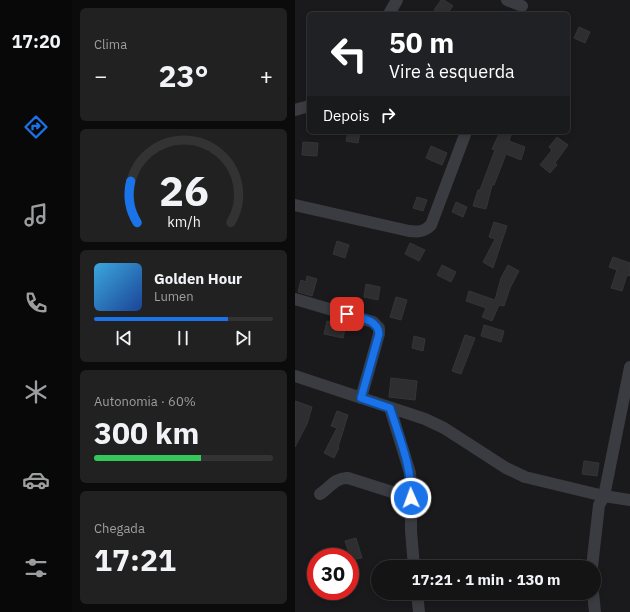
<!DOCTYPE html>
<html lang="pt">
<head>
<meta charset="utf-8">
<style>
	body { margin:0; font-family:"IBM Plex Sans",sans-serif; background:#212122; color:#f1f3f6; height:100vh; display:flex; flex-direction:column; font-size:15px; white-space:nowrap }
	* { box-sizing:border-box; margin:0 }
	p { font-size:13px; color:#9d9ea0 }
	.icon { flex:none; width:22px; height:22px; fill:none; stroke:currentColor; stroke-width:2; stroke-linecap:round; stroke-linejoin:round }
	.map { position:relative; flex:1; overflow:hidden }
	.details { display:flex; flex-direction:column; gap:8px; padding:8px; background:#0b0b0c; width:223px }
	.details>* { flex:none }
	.banner { position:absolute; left:12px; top:12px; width:263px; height:122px; border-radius:6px; box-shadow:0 2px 6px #0003,0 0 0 1px #333334; background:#202124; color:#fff; overflow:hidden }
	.speed { position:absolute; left:12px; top:548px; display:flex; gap:8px; font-size:20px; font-weight:700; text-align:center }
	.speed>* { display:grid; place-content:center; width:52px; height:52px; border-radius:50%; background:#141415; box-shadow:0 2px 6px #0003,0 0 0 1px #333334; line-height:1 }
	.speed .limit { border:6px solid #d22; background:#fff; color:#111 }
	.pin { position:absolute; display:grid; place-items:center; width:34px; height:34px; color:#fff; margin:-17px; border-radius:8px; box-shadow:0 2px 6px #0006 }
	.me { position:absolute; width:44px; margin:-22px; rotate:358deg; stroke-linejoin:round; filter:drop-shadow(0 0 3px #0008) }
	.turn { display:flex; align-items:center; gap:14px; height:84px; padding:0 16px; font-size:18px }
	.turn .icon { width:52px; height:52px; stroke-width:2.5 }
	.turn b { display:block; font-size:28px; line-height:34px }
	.then { display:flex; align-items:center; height:38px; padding:0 16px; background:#0003; gap:8px; font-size:15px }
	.big { font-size:30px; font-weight:700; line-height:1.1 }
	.details .widget { flex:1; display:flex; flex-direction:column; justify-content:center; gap:6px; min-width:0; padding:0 14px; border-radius:6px; background:#212122 }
	.details .dial { align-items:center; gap:0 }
	.dial svg { height:104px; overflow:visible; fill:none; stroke:#333334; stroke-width:7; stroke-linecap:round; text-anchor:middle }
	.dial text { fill:#f1f3f6; stroke:none }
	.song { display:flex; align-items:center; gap:12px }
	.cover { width:48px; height:48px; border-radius:6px; background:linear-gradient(135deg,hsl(200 70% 55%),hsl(220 70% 35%)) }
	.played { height:4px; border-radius:2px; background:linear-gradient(90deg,#1a73e8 75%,#333334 75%) }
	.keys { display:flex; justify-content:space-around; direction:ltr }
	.heat { display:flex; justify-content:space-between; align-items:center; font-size:22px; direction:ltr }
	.charge { height:6px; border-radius:3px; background:linear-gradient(90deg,#34c759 60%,#333334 0) }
	.trip { position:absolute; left:76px; top:560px; width:230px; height:40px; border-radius:20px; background:#141415; box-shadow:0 2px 6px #0003,0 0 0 1px #333334; font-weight:700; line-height:40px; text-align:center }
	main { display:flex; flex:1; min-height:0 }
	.menu { display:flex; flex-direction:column; width:72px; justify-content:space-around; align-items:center; background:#080808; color:#9d9ea0 }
	.menu .icon { width:28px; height:28px }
	.menu .current { color:#1a73e8 }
	.menu b { font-size:18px; color:#f1f3f6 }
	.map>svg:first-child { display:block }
	.building { fill:#2e2d30; stroke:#353438 }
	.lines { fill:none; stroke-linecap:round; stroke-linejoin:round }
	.minor { stroke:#3b3c41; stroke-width:12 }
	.route-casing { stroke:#114b97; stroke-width:10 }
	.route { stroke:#1a73e8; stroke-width:7 }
</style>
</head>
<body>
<main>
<nav class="menu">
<b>17:20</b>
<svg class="icon current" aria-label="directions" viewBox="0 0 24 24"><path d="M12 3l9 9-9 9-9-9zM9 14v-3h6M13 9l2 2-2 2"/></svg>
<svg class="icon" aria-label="music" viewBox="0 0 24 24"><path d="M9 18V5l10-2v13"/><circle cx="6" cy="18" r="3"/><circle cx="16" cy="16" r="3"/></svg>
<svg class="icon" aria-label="phone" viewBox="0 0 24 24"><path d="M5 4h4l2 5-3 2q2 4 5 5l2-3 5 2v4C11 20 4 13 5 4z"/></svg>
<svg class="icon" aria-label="climate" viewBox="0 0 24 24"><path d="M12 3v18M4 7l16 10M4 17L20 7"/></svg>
<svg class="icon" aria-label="car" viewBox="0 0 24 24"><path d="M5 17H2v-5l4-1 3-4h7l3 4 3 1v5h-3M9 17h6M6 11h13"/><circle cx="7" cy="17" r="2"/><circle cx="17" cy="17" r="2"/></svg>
<svg class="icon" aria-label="filters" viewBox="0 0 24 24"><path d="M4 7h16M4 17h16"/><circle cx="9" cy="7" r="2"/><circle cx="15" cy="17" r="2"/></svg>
</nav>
<section class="details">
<div class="widget"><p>Clima</p>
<div class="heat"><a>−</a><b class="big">23°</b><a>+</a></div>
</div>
<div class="widget dial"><svg viewBox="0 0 100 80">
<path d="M14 69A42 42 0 1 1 86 69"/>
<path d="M14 69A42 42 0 0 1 9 37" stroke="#1a73e8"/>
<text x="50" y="56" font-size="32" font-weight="700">26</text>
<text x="50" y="72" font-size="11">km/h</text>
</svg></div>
<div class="widget">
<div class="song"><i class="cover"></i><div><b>Golden Hour</b><p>Lumen</p></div></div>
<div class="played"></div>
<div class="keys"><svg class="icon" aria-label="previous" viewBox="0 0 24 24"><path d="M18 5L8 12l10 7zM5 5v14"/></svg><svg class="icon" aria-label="pause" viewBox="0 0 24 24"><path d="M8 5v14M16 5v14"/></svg><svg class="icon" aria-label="next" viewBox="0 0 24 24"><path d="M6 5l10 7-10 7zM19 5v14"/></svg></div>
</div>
<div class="widget"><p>Autonomia · 60%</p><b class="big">300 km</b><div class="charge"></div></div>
<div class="widget"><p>Chegada</p><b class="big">17:21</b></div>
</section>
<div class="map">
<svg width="335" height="612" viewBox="0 0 335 612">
	<rect width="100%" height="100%" fill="#1a1a1c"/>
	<g class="building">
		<polygon points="146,0 149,0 158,6 152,14 144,14 139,10"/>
		<polygon points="284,27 295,32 290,43 279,38"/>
		<polygon points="53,132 65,132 63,143 51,141"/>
		<polygon points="205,132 217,132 214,141 230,147 226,160 211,154 199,185 197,185 191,209 178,206 183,190 185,190 200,150 197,149"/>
		<polygon points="262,137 273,145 260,163 262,165 255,173 245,165 257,150 254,147"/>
		<polygon points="8,142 23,143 22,156 7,155"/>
		<polygon points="136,146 152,153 147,165 131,158"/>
		<polygon points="122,197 132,200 128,211 118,208"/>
		<polygon points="161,202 172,207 168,217 157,212"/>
		<polygon points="199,222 212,226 198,268 188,262 200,239 194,237"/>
		<polygon points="42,241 54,245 50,258 38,254"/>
		<polygon points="115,243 130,250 124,261 110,254"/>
		<polygon points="318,257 335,263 335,276 332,275 327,291 316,288 322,270 314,267"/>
		<polygon points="147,265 161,272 156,282 142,275"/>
		<polygon points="213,265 224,271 215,288 209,306 204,305 197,321 187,317 191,308 171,301 174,291 200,300 206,278"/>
		<polygon points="12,276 22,279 17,296 3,292 6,280 11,282"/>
		<polygon points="71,284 85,287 83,300 69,297"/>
		<polygon points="101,297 112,300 106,320 95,317"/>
		<polygon points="32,321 51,325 48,338 29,334"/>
		<polygon points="189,325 209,331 206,342 186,336"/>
		<polygon points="170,335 180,338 166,374 157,371"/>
		<polygon points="119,336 130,339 128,351 117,348"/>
		<polygon points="96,378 122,381 120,400 94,397"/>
		<polygon points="0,401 17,407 12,424 0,447"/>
		<polygon points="42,411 53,415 43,447 44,448 39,458 29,453 42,428 36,426"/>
		<polygon points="289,461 304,463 302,476 287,474"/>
		<polygon points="61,538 67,558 56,560 50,541"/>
	</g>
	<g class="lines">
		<g class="minor">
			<polyline points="212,0 227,6"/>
			<polyline points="94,14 102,0"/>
			<polyline points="0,110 14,106"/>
			<path d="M0,205L114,231C123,232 129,232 136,225L171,132"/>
			<polyline points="0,299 78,322 84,328 84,334 66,398"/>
			<polyline points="0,376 130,419 149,428 211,468 230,477 309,496 335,500"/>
			<polyline points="95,408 115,473 116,484 116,531 119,567"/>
			<path d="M25,494C34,488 41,477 53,478L116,498"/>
			<polyline points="297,567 304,505 309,496 335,367"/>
			<polyline points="122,593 124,612"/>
			<polyline points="298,593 300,612"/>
		</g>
	</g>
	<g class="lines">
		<g class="route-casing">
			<path id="route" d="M52,314C65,318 83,319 84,334L66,398L95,408C104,437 117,467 116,498"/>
		</g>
		<use href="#route" class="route"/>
	</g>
</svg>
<div class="speed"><div class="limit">30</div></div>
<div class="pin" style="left:52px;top:314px;background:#d93025"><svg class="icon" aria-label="arrive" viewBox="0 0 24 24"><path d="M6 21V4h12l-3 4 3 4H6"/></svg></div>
<svg class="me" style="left:116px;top:498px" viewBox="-20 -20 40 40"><circle r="17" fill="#1a73e8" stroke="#fff" stroke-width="3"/><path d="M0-11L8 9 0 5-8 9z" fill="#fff"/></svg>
<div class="trip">17:21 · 1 min · 130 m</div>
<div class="banner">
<div class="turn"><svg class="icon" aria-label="left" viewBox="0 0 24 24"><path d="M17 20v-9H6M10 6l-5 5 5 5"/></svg><div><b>50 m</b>Vire à esquerda</div></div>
<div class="then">Depois<svg class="icon" aria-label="right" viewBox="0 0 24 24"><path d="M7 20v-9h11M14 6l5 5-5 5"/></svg></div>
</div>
</div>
</main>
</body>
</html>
